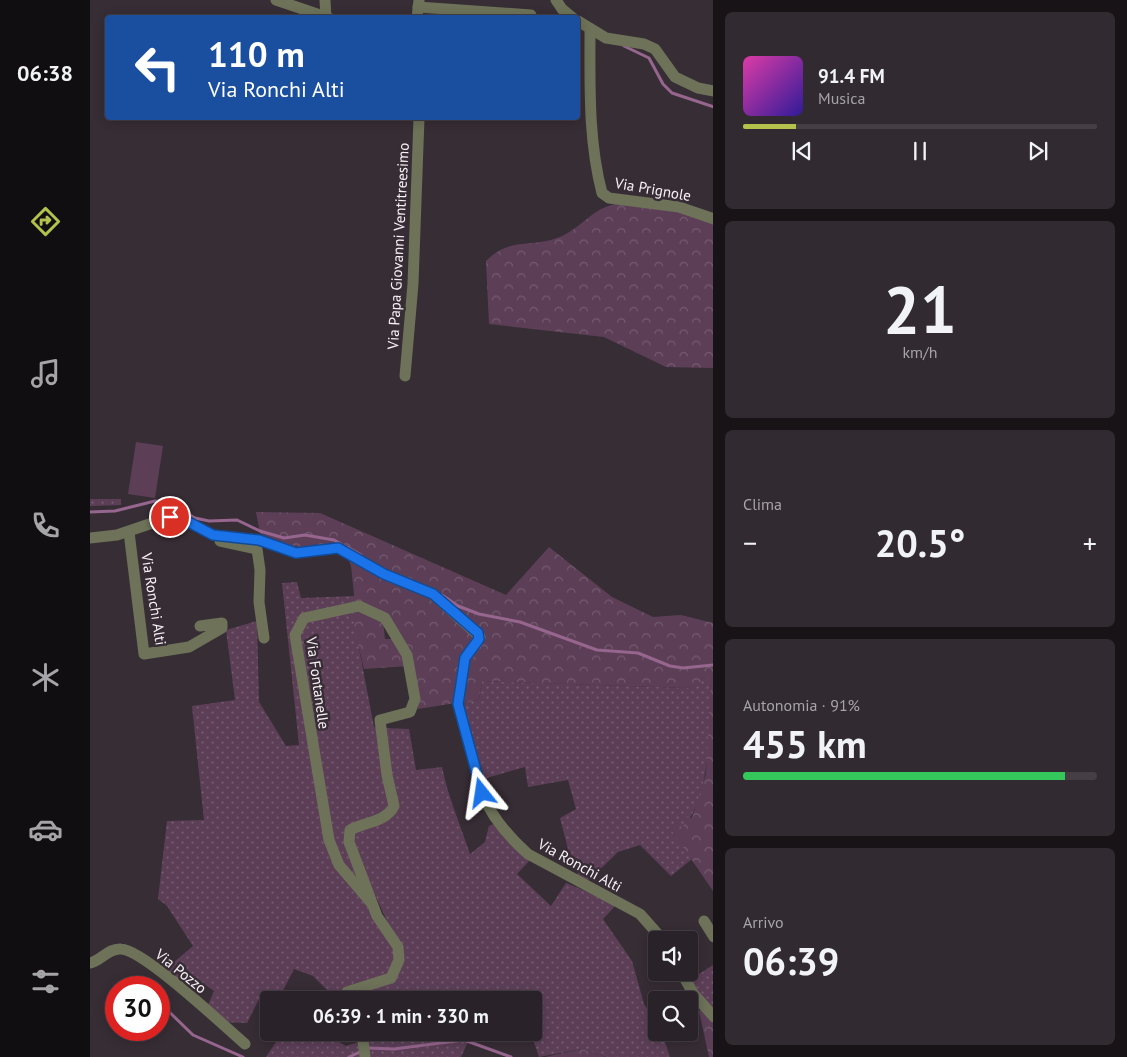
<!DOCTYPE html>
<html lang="it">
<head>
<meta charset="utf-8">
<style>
	body { margin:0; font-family:"PT Sans",sans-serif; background:#312a30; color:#f1f3f6; height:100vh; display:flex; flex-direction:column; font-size:19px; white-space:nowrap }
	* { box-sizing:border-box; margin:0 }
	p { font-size:16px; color:#a5a4a8 }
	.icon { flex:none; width:28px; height:28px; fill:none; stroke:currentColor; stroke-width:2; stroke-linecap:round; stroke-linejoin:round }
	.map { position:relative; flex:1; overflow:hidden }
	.side { display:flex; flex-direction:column; gap:12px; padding:12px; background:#171316; width:414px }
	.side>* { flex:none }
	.guide { position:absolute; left:15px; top:15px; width:475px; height:105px; border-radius:5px; box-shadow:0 2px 12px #0003,0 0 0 1px #453f45; background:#1a4fa0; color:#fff; overflow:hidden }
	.tools { position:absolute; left:558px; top:931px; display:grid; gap:10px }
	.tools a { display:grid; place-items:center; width:50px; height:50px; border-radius:5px; background:#292228; box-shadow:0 2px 12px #0003,0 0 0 1px #453f45; font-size:25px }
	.speed { position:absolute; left:15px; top:976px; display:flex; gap:10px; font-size:25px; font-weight:700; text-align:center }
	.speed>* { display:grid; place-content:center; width:65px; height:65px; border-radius:50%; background:#292228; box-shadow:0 2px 12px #0003,0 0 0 1px #453f45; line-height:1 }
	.speed .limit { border:8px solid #d22; background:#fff; color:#111 }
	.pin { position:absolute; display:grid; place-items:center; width:42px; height:42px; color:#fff; margin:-21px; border:2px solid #fff; border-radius:50%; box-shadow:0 1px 5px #0007 }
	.me { position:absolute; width:55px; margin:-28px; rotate:345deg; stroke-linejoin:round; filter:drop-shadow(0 0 4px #0008) }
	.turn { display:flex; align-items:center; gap:18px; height:105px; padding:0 20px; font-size:22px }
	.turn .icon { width:65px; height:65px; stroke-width:2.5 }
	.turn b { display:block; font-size:35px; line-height:42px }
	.big { font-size:38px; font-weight:700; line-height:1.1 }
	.side .tile { flex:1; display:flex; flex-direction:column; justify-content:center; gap:8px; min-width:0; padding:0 18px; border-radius:8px; background:#312a30 }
	.side .dial { align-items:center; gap:0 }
	.dial b { font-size:65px; line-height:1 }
	.song { display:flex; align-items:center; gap:15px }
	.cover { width:60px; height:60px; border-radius:8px; background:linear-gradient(135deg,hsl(320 70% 55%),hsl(250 70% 35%)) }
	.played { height:5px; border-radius:2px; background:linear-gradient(90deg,#b3c24b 15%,#453f45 15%) }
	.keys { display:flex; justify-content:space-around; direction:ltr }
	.heat { display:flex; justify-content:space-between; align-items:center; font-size:28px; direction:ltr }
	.charge { height:8px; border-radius:4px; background:linear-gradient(90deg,#34c759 91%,#453f45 0) }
	.trip { position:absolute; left:170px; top:991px; width:282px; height:50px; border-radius:5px; background:#292228; box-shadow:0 2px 12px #0003,0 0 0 1px #453f45; font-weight:700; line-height:50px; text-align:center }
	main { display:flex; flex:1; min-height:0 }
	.tab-bar { display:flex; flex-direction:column; width:90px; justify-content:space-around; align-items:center; background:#100e10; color:#a5a4a8 }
	.tab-bar .icon { width:35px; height:35px }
	.tab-bar .active { color:#b3c24b }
	.tab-bar b { font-size:22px; color:#f1f3f6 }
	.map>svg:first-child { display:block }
	.grass { fill:url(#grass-dots) }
	.forest { fill:url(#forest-crowns) }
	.pitch { fill:#5c3f57 }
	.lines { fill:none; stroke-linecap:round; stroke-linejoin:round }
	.stream { stroke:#96668e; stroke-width:3 }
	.minor { stroke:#6d7259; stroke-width:11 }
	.route-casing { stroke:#114b97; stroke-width:12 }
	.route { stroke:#1a73e8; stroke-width:9 }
	.labels { text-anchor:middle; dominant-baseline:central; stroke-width:5; stroke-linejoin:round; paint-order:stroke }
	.street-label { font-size:15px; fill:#f7f0f5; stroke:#372d35 }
</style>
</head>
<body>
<main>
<nav class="tab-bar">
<b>06:38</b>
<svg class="icon active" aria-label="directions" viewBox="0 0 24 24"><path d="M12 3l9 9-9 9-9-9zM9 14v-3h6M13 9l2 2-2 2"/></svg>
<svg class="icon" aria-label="music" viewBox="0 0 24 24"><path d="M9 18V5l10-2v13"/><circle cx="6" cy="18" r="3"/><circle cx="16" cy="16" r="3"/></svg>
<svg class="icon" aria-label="phone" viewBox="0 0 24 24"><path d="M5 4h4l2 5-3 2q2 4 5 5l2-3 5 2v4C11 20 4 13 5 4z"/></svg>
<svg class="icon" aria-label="climate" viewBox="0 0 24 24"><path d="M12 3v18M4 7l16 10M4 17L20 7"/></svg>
<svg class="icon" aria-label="car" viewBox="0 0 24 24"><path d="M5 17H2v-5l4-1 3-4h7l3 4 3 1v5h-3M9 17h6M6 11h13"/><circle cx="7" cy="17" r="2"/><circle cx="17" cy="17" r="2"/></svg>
<svg class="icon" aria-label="filters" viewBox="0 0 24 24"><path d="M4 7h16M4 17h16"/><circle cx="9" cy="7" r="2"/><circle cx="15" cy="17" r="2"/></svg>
</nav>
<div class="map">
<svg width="624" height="1057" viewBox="0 0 624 1057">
	<defs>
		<pattern id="grass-dots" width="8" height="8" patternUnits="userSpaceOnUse" patternTransform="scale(1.25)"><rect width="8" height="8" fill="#5c3f57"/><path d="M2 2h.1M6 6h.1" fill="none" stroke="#745b70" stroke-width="1.8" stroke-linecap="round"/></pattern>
		<pattern id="forest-crowns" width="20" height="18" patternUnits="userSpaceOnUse" patternTransform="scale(1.25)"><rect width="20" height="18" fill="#5c3f57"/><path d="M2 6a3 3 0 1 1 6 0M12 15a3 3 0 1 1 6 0" fill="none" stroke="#745b70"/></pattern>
	</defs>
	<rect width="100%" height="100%" fill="#372d35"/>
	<g class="grass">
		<polygon points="0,499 31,499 31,505 0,506"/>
		<polygon points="207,582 211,598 265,596 265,604 207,622 240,850 281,907 307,949 307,959 296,976 277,983 257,1000 247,1000 223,976 204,969 188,1000 181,1000 171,995 157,1023 128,1022 116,1010 124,991 110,981 98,991 70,974 103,946 77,906 68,899 77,821 114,820 102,706 145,700 136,630 167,621 169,702 196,746 209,745 192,583"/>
		<polygon points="265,609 265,627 284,727 288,728 299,811 257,830 279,898 244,850 207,639 216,619"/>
		<path d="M621,676C619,718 623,796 593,827L580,828L602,859L581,876L550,845L528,852L499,880L485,876L488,873L478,849L470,818L486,809L478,780L438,787L435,767L393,779L374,704L389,699L392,681L598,688Z"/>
		<path d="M293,728L319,729L326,770L352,767C358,797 370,824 380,854L395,842L399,826L408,822L440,860L427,874L461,906L476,883L527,904L513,919L542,961L554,1004L566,1022V1032L572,1033L580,1057H516L492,1049L449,1057L441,1033L444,1032V1000H263V994L289,986L312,954L265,851L263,830L302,817Z"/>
		<polygon points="623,965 623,1010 600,980"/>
		<polygon points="192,1033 238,1033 242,1038 256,1046 269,1042 273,1057 176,1057"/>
		<polygon points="275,1033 382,1033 371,1057 278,1057"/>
	</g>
	<g class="forest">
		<path d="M533,203L599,212L624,222L623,368L576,367L514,337L399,324L396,261C420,237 439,248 467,238C493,229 502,205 533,203Z"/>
		<path d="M166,512L230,513L416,595L459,547L522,597L563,617L591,615L623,623V891L580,828L582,824L593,827L597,817L602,818L616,774L621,677L598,688L392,681L389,699L374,704L370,703L376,658L393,635L350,598L365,604L341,588L320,578L294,571L249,546C237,541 227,547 215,548C199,548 184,540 170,533Z"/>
		<polygon points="258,558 343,595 387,636 366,703 328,709 326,680 295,615 265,604 261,566"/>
		<polygon points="265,609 293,622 295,639 303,639 318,666 274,669 264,627"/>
		<polygon points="614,1007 623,1019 623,1057 619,1057 609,1011"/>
		<polygon points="492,1049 516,1057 455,1057"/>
	</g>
	<polygon class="pitch" points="46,442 73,446 65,498 38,494"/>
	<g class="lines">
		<g class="stream">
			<polyline points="534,46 559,58 573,84 582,93 624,107"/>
			<polyline points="0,512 25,511 65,501 80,503 105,518 119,521 147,520 170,531 194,538 215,535 244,540 251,544"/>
			<polyline points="257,547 271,555"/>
			<polyline points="352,595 368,606 389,614 430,622 507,650 548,653 580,666 593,668 624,665"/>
			<polyline points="69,1002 103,1035 153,1057"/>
			<polyline points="278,1048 304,1049 374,1040 421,1057"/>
			<polyline points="259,1057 272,1051"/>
		</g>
		<g class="minor">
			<polyline points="186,0 239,18"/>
			<polyline points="235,0 236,18"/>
			<polyline points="466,0 472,9 483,18"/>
			<polyline points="328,7 441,15"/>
			<polyline points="327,18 329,0"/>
			<polyline points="488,21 516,38 554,44 565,49 585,77 608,88 624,91"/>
			<path d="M500,29C500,83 498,140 512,193L519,198L589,207L624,219"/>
			<polyline points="315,376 323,284 329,118"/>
			<polyline points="39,532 54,654 99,647 132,628 132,623 110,626"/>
			<path d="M0,538L27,535L80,517L91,518L123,535L169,540L206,553L248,548L294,574L343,594L390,637L375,658L368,704L392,793C401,816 420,838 438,854L550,914L573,940"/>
			<polyline points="130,541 167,549 170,570 169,602 174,638"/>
			<polyline points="614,921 624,937"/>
			<path d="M0,963C11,961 18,948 31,949C54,950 133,1025 155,1044"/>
			<polyline points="591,972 603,993 624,1017"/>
			<path d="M260,1000L257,992L301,978L309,960L308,947L287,916L259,842L260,830C275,822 296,822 304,806L297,775L290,720L320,712L325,699L317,655L295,618L269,606L214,618L205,635L239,840L249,865L283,905"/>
			<polyline points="272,1032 275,1057"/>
		</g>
	</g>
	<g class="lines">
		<g class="route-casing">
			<polyline id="route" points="80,517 91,518 123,535 169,540 206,553 248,548 294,574 343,594 388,633 389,639 375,658 368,704 392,793"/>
		</g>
		<use href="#route" class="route"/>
	</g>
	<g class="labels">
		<g class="street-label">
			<text transform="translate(563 189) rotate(10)">Via Prignole</text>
			<text transform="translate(308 246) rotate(-87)">Via Papa Giovanni Ventitreesimo</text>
			<text transform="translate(64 599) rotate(81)">Via Ronchi Alti</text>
			<text transform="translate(228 683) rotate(82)">Via Fontanelle</text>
			<text transform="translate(490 865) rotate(29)">Via Ronchi Alti</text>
			<text transform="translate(91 971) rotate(39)">Via Pozzo</text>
		</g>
	</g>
</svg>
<div class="tools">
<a><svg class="icon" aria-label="sound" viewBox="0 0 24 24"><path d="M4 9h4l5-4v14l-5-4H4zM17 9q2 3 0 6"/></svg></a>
<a><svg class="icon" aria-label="search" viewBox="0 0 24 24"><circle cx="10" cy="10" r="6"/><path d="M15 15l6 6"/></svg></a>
</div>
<div class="speed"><div class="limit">30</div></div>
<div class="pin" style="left:80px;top:517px;background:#d93025"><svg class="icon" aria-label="arrive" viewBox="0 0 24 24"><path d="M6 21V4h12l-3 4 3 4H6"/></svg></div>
<svg class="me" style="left:392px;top:793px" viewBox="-20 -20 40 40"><path d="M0-17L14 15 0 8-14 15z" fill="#1a73e8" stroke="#fff" stroke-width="4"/></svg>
<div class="trip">06:39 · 1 min · 330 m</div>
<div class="guide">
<div class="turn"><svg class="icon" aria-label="left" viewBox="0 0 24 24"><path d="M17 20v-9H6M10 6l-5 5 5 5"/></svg><div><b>110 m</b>Via Ronchi Alti</div></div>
</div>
</div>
<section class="side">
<div class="tile">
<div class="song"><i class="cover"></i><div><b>91.4 FM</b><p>Musica</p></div></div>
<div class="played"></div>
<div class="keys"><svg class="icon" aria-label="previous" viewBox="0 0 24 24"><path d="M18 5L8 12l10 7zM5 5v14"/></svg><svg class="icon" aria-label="pause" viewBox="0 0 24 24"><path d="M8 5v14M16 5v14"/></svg><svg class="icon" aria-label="next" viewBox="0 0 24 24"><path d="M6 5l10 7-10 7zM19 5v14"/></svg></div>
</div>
<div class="tile dial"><b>21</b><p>km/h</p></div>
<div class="tile"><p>Clima</p>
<div class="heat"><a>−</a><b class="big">20.5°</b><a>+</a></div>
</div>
<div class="tile"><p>Autonomia · 91%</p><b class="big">455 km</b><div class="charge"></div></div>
<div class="tile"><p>Arrivo</p><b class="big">06:39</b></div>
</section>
</main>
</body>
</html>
